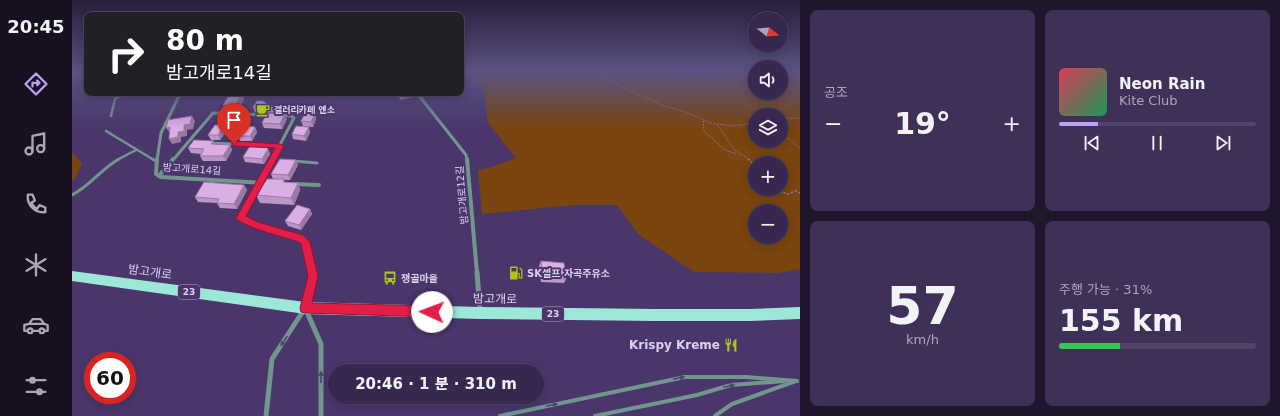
<!DOCTYPE html>
<html lang="ko">
<head>
<meta charset="utf-8">
<style>
	body { margin:0; font-family:"DejaVu Sans","Noto Sans KR",sans-serif; background:#3f3057; color:#f1f3f6; height:100vh; display:flex; flex-direction:column; font-size:15px; white-space:nowrap }
	* { box-sizing:border-box; margin:0 }
	p { font-size:13px; color:#aba6b7 }
	.icon { flex:none; width:22px; height:22px; fill:none; stroke:currentColor; stroke-width:2; stroke-linecap:round; stroke-linejoin:round }
	.map { position:relative; flex:1; overflow:hidden }
	.sheet { display:flex; flex-direction:column; gap:10px; padding:10px; background:#1f162c; width:480px }
	.sheet>* { flex:none }
	.top-card { position:absolute; left:12px; top:12px; width:380px; height:84px; border-radius:8px; box-shadow:0 2px 10px #0003,0 0 0 1px #524467; background:#202124; color:#fff; overflow:hidden }
	.needle { width:26px; rotate:107deg }
	.fabs { position:absolute; left:676px; top:12px; display:grid; gap:8px }
	.fabs a { display:grid; place-items:center; width:40px; height:40px; border-radius:50%; background:#382850; box-shadow:0 2px 10px #0003,0 0 0 1px #524467; font-size:20px }
	.speed { position:absolute; left:12px; top:352px; display:flex; gap:8px; font-size:20px; font-weight:700; text-align:center }
	.speed>* { display:grid; place-content:center; width:52px; height:52px; border-radius:50%; background:#382850; box-shadow:0 2px 10px #0003,0 0 0 1px #524467; line-height:1 }
	.speed .limit { border:6px solid #d22; background:#fff; color:#111 }
	.pin { position:absolute; display:grid; place-items:center; width:34px; height:34px; color:#fff; margin:-41px -17px; border-radius:50% 50% 50% 0; rotate:-45deg; box-shadow:0 0 4px #0007 }
	.pin .icon { rotate:45deg }
	.me { position:absolute; width:44px; margin:-22px; rotate:272deg; stroke-linejoin:round; filter:drop-shadow(0 0 3px #0008) }
	.turn { display:flex; align-items:center; gap:14px; height:84px; padding:0 16px; font-size:18px }
	.turn .icon { width:52px; height:52px; stroke-width:2.5 }
	.turn b { display:block; font-size:28px; line-height:34px }
	.big { font-size:30px; font-weight:800; line-height:1.1 }
	.sheet .tile { flex:1; display:flex; flex-direction:column; justify-content:center; gap:6px; min-width:0; padding:0 14px; border-radius:8px; background:#3f3057 }
	.sheet .dial { align-items:center; gap:0 }
	.dial b { font-size:52px; line-height:1 }
	.song { display:flex; align-items:center; gap:12px }
	.cover { width:48px; height:48px; border-radius:6px; background:linear-gradient(135deg,hsl(350 70% 55%),hsl(150 70% 35%)) }
	.played { height:4px; border-radius:2px; background:linear-gradient(90deg,#bca0f2 20%,#524467 20%) }
	.keys { display:flex; justify-content:space-around; direction:ltr }
	.heat { display:flex; justify-content:space-between; align-items:center; font-size:22px; direction:ltr }
	.charge { height:6px; border-radius:3px; background:linear-gradient(90deg,#34c759 31%,#524467 0) }
	.sheet .tiles { flex:1; display:grid; gap:10px; grid-template-columns:repeat(2,1fr) }
	.trip { position:absolute; left:256px; top:364px; width:216px; height:40px; border-radius:20px; background:#382850; box-shadow:0 2px 10px #0003,0 0 0 1px #524467; font-weight:800; line-height:40px; text-align:center }
	main { display:flex; flex:1; min-height:0 }
	.tabs { display:flex; flex-direction:column; width:72px; justify-content:space-around; align-items:center; background:#161020; color:#aba6b7 }
	.tabs .icon { width:28px; height:28px }
	.tabs .on { color:#bca0f2 }
	.tabs b { font-size:18px; color:#f1f3f6 }
	.map>svg:first-child { display:block }
	.green { fill:#7a450e; fill-rule:evenodd }
	.lines { fill:none; stroke-linecap:round; stroke-linejoin:round }
	.path-far1 { stroke:#8b7ca7; stroke-width:1; stroke-dasharray:1.5 1.5; stroke-linecap:butt }
	.path { stroke:#8b7ca7; stroke-width:1.5; stroke-dasharray:2 2; stroke-linecap:butt }
	.service-far2 { stroke:#72968e; stroke-width:2.5 }
	.service-far1 { stroke:#72968e; stroke-width:3 }
	.service { stroke:#72968e; stroke-width:4 }
	.minor-far2 { stroke:#72968e; stroke-width:3 }
	.minor-far1 { stroke:#72968e; stroke-width:4 }
	.minor { stroke:#72968e; stroke-width:5 }
	.primary { fill:#9de7d8; fill-rule:evenodd }
	.wall { fill:#bc96c6 }
	.shaded-wall { fill:#997aa1 }
	.building { fill:#dbaee6; stroke:#997aa1 }
	.oneway { fill:#504470 }
	.route { fill:#e11d48; stroke:#92132f }
	.labels { text-anchor:middle; dominant-baseline:central; stroke-width:4; stroke-linejoin:round; paint-order:stroke }
	.far-poi-label { font-size:9px; font-weight:bold; fill:#dbd1f1; stroke:#4a366b; text-anchor:start }
	.shield { fill:#4a366b; stroke:#b0a2c9; stroke-width:1 }
	.shield-label { font-size:9px; font-weight:bold; fill:#dbd1f1 }
	.street-label { font-size:10px; fill:#dbd1f1; stroke:#4a366b }
	.poi-label { font-size:10px; font-weight:bold; fill:#dbd1f1; stroke:#4a366b; text-anchor:start }
	.near-street-label { font-size:12px; fill:#dbd1f1; stroke:#4a366b }
	.near-poi-label { font-size:12px; font-weight:bold; fill:#dbd1f1; stroke:#4a366b; text-anchor:end }
</style>
</head>
<body>
<main>
<nav class="tabs">
<b>20:45</b>
<svg class="icon on" aria-label="directions" viewBox="0 0 24 24"><path d="M12 3l9 9-9 9-9-9zM9 14v-3h6M13 9l2 2-2 2"/></svg>
<svg class="icon" aria-label="music" viewBox="0 0 24 24"><path d="M9 18V5l10-2v13"/><circle cx="6" cy="18" r="3"/><circle cx="16" cy="16" r="3"/></svg>
<svg class="icon" aria-label="phone" viewBox="0 0 24 24"><path d="M5 4h4l2 5-3 2q2 4 5 5l2-3 5 2v4C11 20 4 13 5 4z"/></svg>
<svg class="icon" aria-label="climate" viewBox="0 0 24 24"><path d="M12 3v18M4 7l16 10M4 17L20 7"/></svg>
<svg class="icon" aria-label="car" viewBox="0 0 24 24"><path d="M5 17H2v-5l4-1 3-4h7l3 4 3 1v5h-3M9 17h6M6 11h13"/><circle cx="7" cy="17" r="2"/><circle cx="17" cy="17" r="2"/></svg>
<svg class="icon" aria-label="filters" viewBox="0 0 24 24"><path d="M4 7h16M4 17h16"/><circle cx="9" cy="7" r="2"/><circle cx="15" cy="17" r="2"/></svg>
</nav>
<div class="map">
<svg width="728" height="416" viewBox="0 0 728 416">
	<rect width="100%" height="100%" fill="#4a366b"/>
	<g class="green">
		<path d="M389,71H587L635,78L661,71H683V93H709V71H728V269L706,273L622,272L566,234L545,205H502L410,214L406,170L417,168L444,158L416,123L412,88ZM683,115H709V141H683ZM683,163H709V189H683ZM683,211H709V237H683Z"/>
		<polygon points="0,152 10,164 3,179 0,181"/>
	</g>
	<g class="lines">
		<g class="path-far1">
			<polyline points="525,71 539,82 595,107 614,112 638,123 661,126 683,123"/>
			<polyline points="529,73 536,71"/>
			<polyline points="709,118 728,118"/>
			<polyline points="631,121 632,131 653,150 665,154"/>
			<path d="M645,125C652,132 655,141 662,149C666,154 673,156 678,160"/>
			<polyline points="709,132 728,148"/>
		</g>
		<g class="path">
			<polyline points="676,159 683,165"/>
			<polyline points="700,189 716,194 723,191 728,193"/>
		</g>
		<g class="service-far2">
			<polyline points="60,93 107,96 139,93"/>
			<polyline points="39,116 43,99 54,93"/>
			<polyline points="34,131 82,160"/>
			<polyline points="45,160 64,150"/>
		</g>
		<g class="service-far1">
			<polyline points="80,159 84,161"/>
			<polyline points="221,161 245,163"/>
			<path d="M0,195C18,186 29,169 47,159"/>
		</g>
		<g class="service">
			<polyline points="428,416 613,377 674,377 725,381"/>
			<polyline points="523,416 625,395 659,385 712,381"/>
			<polyline points="643,416 660,404 724,381"/>
		</g>
		<g class="minor-far2">
			<polyline points="345,93 394,155 395,160"/>
			<polyline points="138,143 208,146"/>
			<polyline points="85,160 89,133 107,96"/>
			<polyline points="101,160 141,113 199,115"/>
			<polyline points="200,160 222,118 219,116 210,115"/>
		</g>
		<g class="minor-far1">
			<polyline points="85,159 84,174 89,177 191,183"/>
			<path d="M200,159L169,218L184,225L228,238C237,245 240,262 240,273"/>
			<polyline points="395,159 405,273"/>
			<polyline points="87,176 101,159"/>
			<polyline points="222,184 247,185"/>
		</g>
		<g class="minor">
			<polyline points="405,272 408,311"/>
			<polyline points="234,310 249,344 249,416"/>
			<polyline points="194,416 200,359 233,308 240,281 240,272"/>
		</g>
		<polygon class="primary" points="0,271 233,302 408,307 582,309 678,309 728,307 728,319 678,321 582,321 408,319 233,314 0,281"/>
	</g>
	<g class="wall">
		<polygon points="324,93 340,93 340,97 329,100"/>
		<polygon points="170,94 172,99 165,111 153,110 151,105"/>
		<polygon points="181,107 217,107 219,112 218,113 183,112"/>
		<polygon points="174,114 176,119 169,129 158,128 155,123"/>
		<polygon points="243,114 244,119 241,127 231,126 229,121"/>
		<polygon points="215,119 210,129 192,128 190,123"/>
		<polygon points="183,127 185,132 180,141 168,141 166,136"/>
		<polygon points="155,130 148,140 139,140 136,135"/>
		<polygon points="238,132 234,141 221,139 220,134"/>
		<polygon points="143,145 158,145 160,150 154,161 131,161 128,156 129,154 119,153 116,148"/>
		<polygon points="196,149 198,154 192,164 173,162 171,157"/>
		<polygon points="224,160 226,165 218,180 212,180 213,182 226,183 228,190 222,205 188,203 184,195 201,179 199,174"/>
		<polygon points="172,185 175,190 165,209 148,208 145,203 126,202 123,197"/>
		<polygon points="238,209 240,214 229,230 216,226 213,221"/>
		<polygon points="469,261 494,279 492,283 469,282 467,266"/>
	</g>
	<g class="shaded-wall">
		<polygon points="0,71 11,71 0,76"/>
		<polygon points="337,93 340,93 340,97 329,100 328,95"/>
		<polygon points="170,94 172,99 165,111 163,106"/>
		<polygon points="174,114 176,119 169,129 167,124"/>
		<polygon points="213,114 215,119 210,129 208,124"/>
		<polygon points="243,114 244,119 241,127 239,122"/>
		<polygon points="120,116 123,121 121,129 115,130 115,136 109,137 109,142 100,144 97,139 106,132"/>
		<polygon points="152,125 155,130 148,140 146,135"/>
		<polygon points="98,127 98,133 94,128"/>
		<polygon points="183,127 185,132 180,141 178,136"/>
		<polygon points="237,127 238,132 234,141 232,136"/>
		<polygon points="158,145 160,150 154,161 151,156"/>
		<polygon points="196,149 198,154 192,164 190,159"/>
		<polygon points="224,160 226,165 218,180 216,175"/>
		<polygon points="226,183 228,190 222,205 219,198"/>
		<polygon points="172,185 175,190 165,209 162,204"/>
		<polygon points="238,209 240,214 229,230 227,225"/>
	</g>
	<g class="building">
		<polygon points="327,93 337,93 328,95"/>
		<polygon points="158,94 170,94 163,106 151,105"/>
		<polygon points="185,101 191,101 199,107 217,107 216,108 181,107"/>
		<polygon points="235,110 243,114 239,122 229,121"/>
		<polygon points="163,113 174,114 167,124 155,123"/>
		<polygon points="195,113 213,114 208,124 190,123"/>
		<polygon points="120,116 118,124 112,125 112,131 106,132 106,137 97,139 98,127 94,128 96,120"/>
		<polygon points="143,125 152,125 146,135 136,135"/>
		<polygon points="171,126 183,127 178,136 166,136"/>
		<polygon points="224,126 237,127 232,136 220,134"/>
		<polygon points="122,140 142,141 139,144 158,145 151,156 128,156 132,149 116,148"/>
		<polygon points="180,143 192,143 196,149 190,159 171,157"/>
		<polygon points="208,159 224,160 216,175 199,174"/>
		<polygon points="195,179 212,179 211,182 226,183 219,198 184,195"/>
		<polygon points="132,182 172,185 162,204 145,203 147,199 123,197"/>
		<polygon points="225,205 238,209 227,225 213,221"/>
		<polygon points="469,261 492,263 494,279 471,278"/>
	</g>
	<defs><path id="oneway-solid" d="M-6-.8H1V-3.2L6.5 0L1 3.2V.8H-6Z"/></defs>
	<g class="oneway">
		<use href="#oneway-solid" transform="translate(212 341) rotate(123)"/>
		<use href="#oneway-solid" transform="translate(249 377) rotate(-90)"/>
		<use href="#oneway-solid" transform="translate(607 378) rotate(-11)"/>
		<use href="#oneway-solid" transform="translate(657 386) rotate(-12)"/>
		<use href="#oneway-solid" transform="translate(480 405) rotate(-12)"/>
	</g>
	<linearGradient id="sky" x2="0" y2="1"><stop stop-color="#291e3b"/><stop offset="0.55" stop-color="#5a5282"/><stop offset="1" stop-color="#5a5282" stop-opacity="0"/></linearGradient>
	<rect width="728" height="129" fill="url(#sky)"/>
	<path class="route" d="M162,141L208,144L212,146L174,216L186,222L231,235L238,242L246,276L240,303L360,306L364,308L366,312L364,315L360,317L233,313L229,312L228,308L236,276L229,244L224,241C212,237 170,227 164,218L203,148L160,146V142Z"/>
	<defs>
		<g id="cafe-bare" transform="scale(1.08)"><path d="M-5.5-4.5H6V0H3Q3 3.5 0 3.5H-2.5Q-5.5 3.5-5.5 0ZM3-3.2v2h1.7v-2ZM-6 4.5H4V6H-6Z" fill="#aac718" stroke="#4a366b" stroke-width="2.5" paint-order="stroke"/></g>
		<g id="fuel-bare" transform="scale(1.08)"><path d="M-5.5-6h7V0h2V4h1.3V-2.5L3-4.5l.8-.8L6-3V5H2.5V1h-1V6h-7ZM-4.2-4.7v3.2H.2V-4.7Z" fill="#aac718" stroke="#4a366b" stroke-width="2.5" paint-order="stroke"/></g>
		<g id="bus-bare" transform="scale(1.08)"><path d="M-5-6H5V4H4V6H2V4H-2V6H-4V4H-5ZM-3.5-4V0h7V-4ZM-3.5 1.2v1.5H-2V1.2ZM2 1.2v1.5H3.5V1.2Z" fill="#aac718" stroke="#4a366b" stroke-width="2.5" paint-order="stroke"/></g>
		<g id="restaurant-bare" transform="scale(1.08)"><path d="M-5-6h1v4h1v-4h1v4h1v-4h1v5L-1.5 .5V6h-2V.5L-5-1ZM5-6V6H3V1.5H1.5Q1.5-4 5-6Z" fill="#aac718" stroke="#4a366b" stroke-width="2.5" paint-order="stroke"/></g>
	</defs>
	<g fill-rule="evenodd">
		<use href="#cafe-bare" x="191" y="110"/>
		<use href="#fuel-bare" x="444" y="273"/>
		<use href="#bus-bare" x="318" y="278"/>
		<use href="#restaurant-bare" x="659" y="345"/>
	</g>
	<g class="labels">
		<g class="far-poi-label">
			<text x="202" y="110">갤러리카페 엔소</text>
		</g>
		<g class="shield">
			<rect x="106" y="285" width="22" height="14" rx="3"/>
			<rect x="470" y="307" width="22" height="14" rx="3"/>
		</g>
		<g class="shield-label">
			<text x="117" y="292">23</text>
			<text x="481" y="314">23</text>
		</g>
		<g class="street-label">
			<text transform="translate(120 169) rotate(4)">밤고개로14길</text>
			<text transform="translate(390 195) rotate(-95)">밤고개로12길</text>
		</g>
		<g class="poi-label">
			<text x="455" y="273">SK셀프 자곡주유소</text>
			<text x="329" y="278">쟁골마을</text>
		</g>
		<g class="near-street-label">
			<text transform="translate(78 272) rotate(8)">밤고개로</text>
			<text transform="translate(423 299) rotate(1)">밤고개로</text>
		</g>
		<g class="near-poi-label">
			<text x="648" y="345">Krispy Kreme</text>
		</g>
	</g>
</svg>
<div class="fabs">
<a><svg class="needle" viewBox="-14 -14 28 28"><path d="M0-13l5 13h-10z" fill="#e53935"/><path d="M0 13l5-13h-10z" fill="#aba6b7"/></svg></a>
<a><svg class="icon" aria-label="sound" viewBox="0 0 24 24"><path d="M4 9h4l5-4v14l-5-4H4zM17 9q2 3 0 6"/></svg></a>
<a><svg class="icon" aria-label="layers" viewBox="0 0 24 24"><path d="M12 4l9 5-9 5-9-5zM3 14l9 5 9-5"/></svg></a>
<a>+</a>
<a>−</a>
</div>
<div class="speed"><div class="limit">60</div></div>
<div class="pin" style="left:162px;top:144px;background:#d93025"><svg class="icon" aria-label="arrive" viewBox="0 0 24 24"><path d="M6 21V4h12l-3 4 3 4H6"/></svg></div>
<svg class="me" style="left:360px;top:312px" viewBox="-20 -20 40 40"><circle r="19" fill="#fff"/><path d="M0-13L10 11 0 6-10 11z" fill="#e11d48"/></svg>
<div class="trip">20:46 · 1 분 · 310 m</div>
<div class="top-card">
<div class="turn"><svg class="icon" aria-label="right" viewBox="0 0 24 24"><path d="M7 20v-9h11M14 6l5 5-5 5"/></svg><div><b>80 m</b>밤고개로14길</div></div>
</div>
</div>
<section class="sheet">
<div class="tiles">
<div class="tile"><p>공조</p>
<div class="heat"><a>−</a><b class="big">19°</b><a>+</a></div>
</div>
<div class="tile">
<div class="song"><i class="cover"></i><div><b>Neon Rain</b><p>Kite Club</p></div></div>
<div class="played"></div>
<div class="keys"><svg class="icon" aria-label="previous" viewBox="0 0 24 24"><path d="M18 5L8 12l10 7zM5 5v14"/></svg><svg class="icon" aria-label="pause" viewBox="0 0 24 24"><path d="M8 5v14M16 5v14"/></svg><svg class="icon" aria-label="next" viewBox="0 0 24 24"><path d="M6 5l10 7-10 7zM19 5v14"/></svg></div>
</div>
<div class="tile dial"><b>57</b><p>km/h</p></div>
<div class="tile"><p>주행 가능 · 31%</p><b class="big">155 km</b><div class="charge"></div></div>
</div>
</section>
</main>
</body>
</html>
